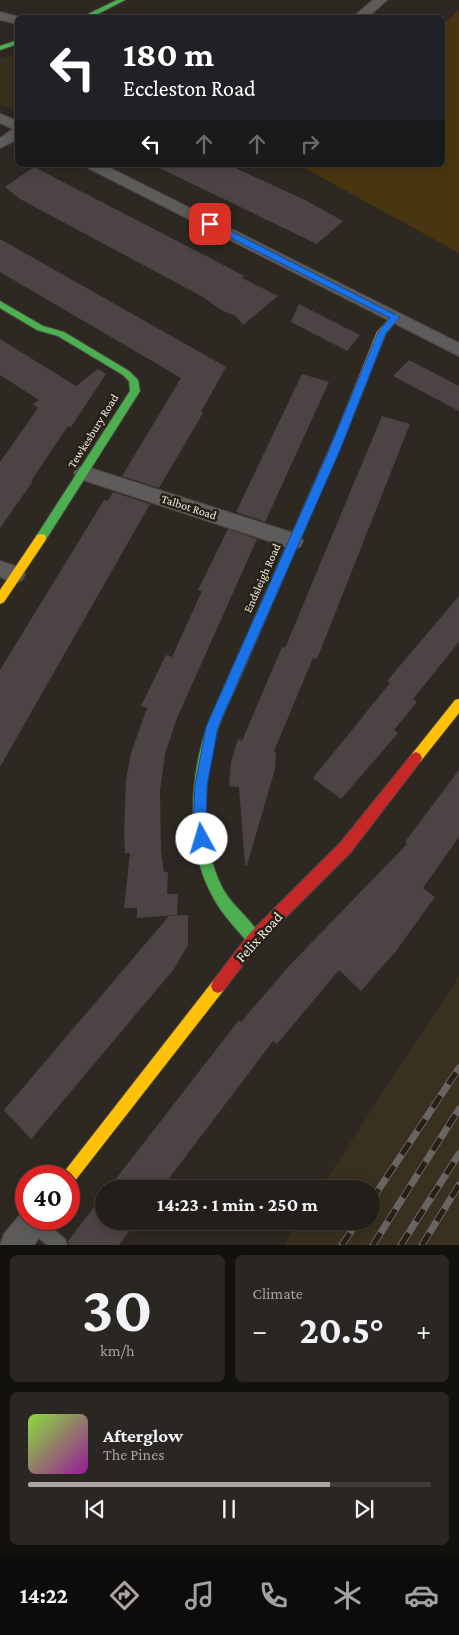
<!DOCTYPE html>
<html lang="en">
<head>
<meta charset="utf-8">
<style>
	body { margin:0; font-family:"Crimson Pro",serif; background:#2a2723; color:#f1f3f6; height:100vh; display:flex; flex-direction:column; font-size:19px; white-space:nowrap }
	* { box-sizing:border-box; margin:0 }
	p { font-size:16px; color:#a2a2a2 }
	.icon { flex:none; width:28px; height:28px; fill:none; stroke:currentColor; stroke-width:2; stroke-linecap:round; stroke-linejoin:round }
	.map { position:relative; height:1245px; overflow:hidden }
	.side { display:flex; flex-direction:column; gap:10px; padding:10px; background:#13110e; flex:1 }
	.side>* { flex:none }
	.guide { position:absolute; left:15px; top:15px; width:430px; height:152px; border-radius:8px; box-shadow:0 2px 12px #0003,0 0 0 1px #3f3d39; background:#202124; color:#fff; overflow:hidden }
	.speed { position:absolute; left:15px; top:1165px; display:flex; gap:10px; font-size:25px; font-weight:700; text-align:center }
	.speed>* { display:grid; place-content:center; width:65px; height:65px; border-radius:50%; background:#221f1a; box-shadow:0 2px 12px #0003,0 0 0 1px #3f3d39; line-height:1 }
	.speed .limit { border:8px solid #d22; background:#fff; color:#111 }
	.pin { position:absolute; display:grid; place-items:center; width:42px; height:42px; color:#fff; margin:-21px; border-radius:10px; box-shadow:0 2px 8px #0006 }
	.me { position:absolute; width:55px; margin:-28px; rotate:354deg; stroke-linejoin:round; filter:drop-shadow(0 0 4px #0008) }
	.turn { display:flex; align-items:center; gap:18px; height:105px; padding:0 25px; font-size:22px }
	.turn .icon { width:65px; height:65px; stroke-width:2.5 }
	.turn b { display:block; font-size:35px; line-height:42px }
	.lanes { display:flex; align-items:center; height:48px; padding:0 25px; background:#0003; justify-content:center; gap:25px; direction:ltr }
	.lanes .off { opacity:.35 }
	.big { font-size:38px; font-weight:700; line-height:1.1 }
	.side .card { flex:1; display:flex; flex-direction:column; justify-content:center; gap:8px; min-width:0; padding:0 18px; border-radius:8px; background:#2a2723 }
	.side .dial { align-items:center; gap:0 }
	.dial b { font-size:65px; line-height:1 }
	.song { display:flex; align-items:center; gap:15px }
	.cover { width:60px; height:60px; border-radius:8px; background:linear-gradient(135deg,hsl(90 70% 55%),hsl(300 70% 35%)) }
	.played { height:5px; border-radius:2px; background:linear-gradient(90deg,#aaa69f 75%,#3f3d39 75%) }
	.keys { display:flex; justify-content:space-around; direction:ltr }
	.heat { display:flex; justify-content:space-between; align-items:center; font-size:28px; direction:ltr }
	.side .tiles { flex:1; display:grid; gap:10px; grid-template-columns:1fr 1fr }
	.card:last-child { grid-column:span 2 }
	.trip { position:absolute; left:95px; top:1180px; width:285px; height:50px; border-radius:25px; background:#221f1a; box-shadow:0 2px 12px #0003,0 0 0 1px #3f3d39; font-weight:700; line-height:50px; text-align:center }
	.dock { display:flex; height:80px; justify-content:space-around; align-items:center; background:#0e0c0a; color:#a2a2a2 }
	.dock .icon { width:35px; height:35px }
	.dock .current { color:#aaa69f }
	.dock b { font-size:22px; color:#f1f3f6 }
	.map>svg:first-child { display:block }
	.built { fill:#39301f }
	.green { fill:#483610 }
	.building { fill:#4c4344 }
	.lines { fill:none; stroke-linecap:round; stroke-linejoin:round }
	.lane-casing { stroke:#4b4742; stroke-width:2 }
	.street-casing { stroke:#4b4742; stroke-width:2 }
	.fast-casing { stroke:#4b4742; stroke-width:2 }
	.slow-casing { stroke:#4b4742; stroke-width:2 }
	.jam-casing { stroke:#4b4742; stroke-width:2 }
	.lane { fill:#5d5c5a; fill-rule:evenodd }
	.street { fill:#5d5c5a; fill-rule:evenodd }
	.fast { fill:#4caf50; fill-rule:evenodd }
	.slow { fill:#ffc107; fill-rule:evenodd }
	.jam { fill:#c62828; fill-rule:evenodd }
	.rail-casing { stroke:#686563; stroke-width:7 }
	.rail { stroke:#272014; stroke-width:5; stroke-dasharray:14; stroke-linecap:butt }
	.route { fill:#1a73e8; stroke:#114b97 }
	.labels { text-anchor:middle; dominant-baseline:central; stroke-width:5; stroke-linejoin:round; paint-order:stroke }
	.street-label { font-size:12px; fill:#eeeae2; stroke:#272014 }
	.near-street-label { font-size:15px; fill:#eeeae2; stroke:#272014 }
</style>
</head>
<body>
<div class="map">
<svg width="459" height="1245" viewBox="0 0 459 1245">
	<rect width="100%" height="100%" fill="#2d2922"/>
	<g class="built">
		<polygon points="17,53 18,53 17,112 0,104 0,59"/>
		<polygon points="459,976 459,1245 284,1245 299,1221 371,1221 371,1189 320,1189"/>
	</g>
	<polygon class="green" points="459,10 459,253 299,165 442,165 443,25"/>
	<g class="building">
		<polygon points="153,165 229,165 305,200 343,221 317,244"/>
		<polygon points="34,167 210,258 244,276 242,278 278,296 243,325 236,316 221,310 203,297 20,199 5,187"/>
		<polygon points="0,239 226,367 201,412 203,413 159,488 122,476 181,378 0,272"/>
		<polygon points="299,304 348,329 360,335 347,351 291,322"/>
		<polygon points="0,339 76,386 98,369 106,374 71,427 68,426 31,481 33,481 0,528 0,462 38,408 33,404 39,400 0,375"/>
		<polygon points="409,360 459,386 459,411 393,376"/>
		<polygon points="302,374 329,382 265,522 236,512"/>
		<polygon points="382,416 410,424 317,659 313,658 274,751 276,752 275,769 247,865 245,865 239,787 229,786 231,762 238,739 242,741 282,647 285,648"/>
		<polygon points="113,492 150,504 0,767 0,670 104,500 108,501"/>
		<polygon points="228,529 257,539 177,718 165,754 160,791 161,851 164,872 168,872 167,894 178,894 177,915 137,918 137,908 124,908 130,853 125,853 124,833 126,780 131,753 147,708 141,706 166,655 172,657 202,591 198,590"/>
		<polygon points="459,596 459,642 413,699 417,702 394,730 398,733 341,799 313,778 390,683 387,681"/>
		<polygon points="459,770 459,837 423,888 435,897 396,951 361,991 339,970 277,1044 273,1041 161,1189 108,1189 239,1020 241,1022 289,966 407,844 405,842"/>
		<polygon points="188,915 188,945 174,969 31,1139 4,1110 169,916"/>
		<polygon points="104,1194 104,1221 137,1221 119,1245 69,1245 68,1241"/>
	</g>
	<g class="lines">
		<g class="lane-casing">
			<polygon id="lane" points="26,1219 41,1219 65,1239 67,1245 47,1245 27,1228 25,1222"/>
		</g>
		<g class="street-casing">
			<g id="street">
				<polygon points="373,0 387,0 367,18 352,18"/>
				<polygon points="0,12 23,18 18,18 18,24 0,20"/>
				<polygon points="0,114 18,121 18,139 0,148 0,138 13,129 0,123"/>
				<polygon points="86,165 104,165 459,343 459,356 88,168"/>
				<polygon points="84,466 300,535 303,541 300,547 293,549 77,478 74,473 77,468"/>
				<polygon points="0,561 22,568 25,574 22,580 15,583 0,577"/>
				<polygon points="26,1208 26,1219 50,1219 45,1229 34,1245 0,1245 4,1234"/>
			</g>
		</g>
		<g class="fast-casing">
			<g id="fast">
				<polygon points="117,0 125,0 90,18 80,18"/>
				<polygon points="18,40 18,44 0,50 0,46"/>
				<polygon points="0,301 43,326 64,332 129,371 138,380 140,391 45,541 37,541 36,538 37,535 130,391 129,381 123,375 58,336 37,330 0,308"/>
				<path d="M230,682L234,683L236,687C227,706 218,724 214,744C203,788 201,846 222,887C231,906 253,919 261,939L259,944L254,946L249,944C237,929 223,916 214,899C188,855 189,791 202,743C207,722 217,703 226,683Z"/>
			</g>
		</g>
		<g class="slow-casing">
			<g id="slow">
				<polygon points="396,314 400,317 386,333 345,436 343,439 337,439 335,436 377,332 393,315"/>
				<polygon points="41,534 45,535 46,538 45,541 4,602 0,604 0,590 37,535"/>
				<polygon points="459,699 459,713 420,762 416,764 412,762 410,758 412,754 455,700"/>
				<polygon points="218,979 223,981 225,986 223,991 74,1182 69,1185 69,1176 62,1176 64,1172 213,981"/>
			</g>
		</g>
		<g class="jam-casing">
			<g id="jam">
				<polygon points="340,432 345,436 236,687 234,691 230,692 226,691 224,687 335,436"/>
				<polygon points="416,752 420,754 422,758 420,762 351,852 259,944 223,991 218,993 213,991 211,986 213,981 249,934 341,842 412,754"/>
			</g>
		</g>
		<use href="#lane" class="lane"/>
		<use href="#street" class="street"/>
		<use href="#fast" class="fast"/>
		<use href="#slow" class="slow"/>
		<use href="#jam" class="jam"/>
		<g class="rail-casing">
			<g id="rail">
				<polyline points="371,1201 459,1068"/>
				<polyline points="342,1245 358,1221"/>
				<polyline points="373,1245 459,1109"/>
				<polyline points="401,1245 459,1154"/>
				<polyline points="422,1245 459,1185"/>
			</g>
		</g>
		<use href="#rail" class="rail"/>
	</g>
	<polygon class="route" points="207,222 213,222 400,317 386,333 340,450 218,727 207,786 206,824 209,839 207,844 202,846 198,844 193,824 195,786 206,727 329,450 378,332 390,318 207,226"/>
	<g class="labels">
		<g class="street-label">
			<text transform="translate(93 431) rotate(-58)">Tewkesbury Road</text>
			<text transform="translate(189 507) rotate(18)">Talbot Road</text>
			<text transform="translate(262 578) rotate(-66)">Endsleigh Road</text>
		</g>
		<g class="near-street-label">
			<text transform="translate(259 937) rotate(-48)">Felix Road</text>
		</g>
	</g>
</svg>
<div class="speed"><div class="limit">40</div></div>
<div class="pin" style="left:210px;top:224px;background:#d93025"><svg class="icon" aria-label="arrive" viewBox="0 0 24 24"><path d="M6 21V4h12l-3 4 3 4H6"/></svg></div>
<svg class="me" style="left:202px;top:839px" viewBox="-20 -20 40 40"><circle r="19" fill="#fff"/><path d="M0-13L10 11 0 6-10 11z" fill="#1a73e8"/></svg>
<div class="trip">14:23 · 1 min · 250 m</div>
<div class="guide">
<div class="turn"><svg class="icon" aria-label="left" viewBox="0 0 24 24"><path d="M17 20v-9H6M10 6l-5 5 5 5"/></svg><div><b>180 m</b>Eccleston Road</div></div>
<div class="lanes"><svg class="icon" aria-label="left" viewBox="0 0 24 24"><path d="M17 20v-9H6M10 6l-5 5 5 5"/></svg><svg class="icon off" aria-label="ahead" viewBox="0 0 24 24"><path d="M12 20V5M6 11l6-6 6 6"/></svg><svg class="icon off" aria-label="ahead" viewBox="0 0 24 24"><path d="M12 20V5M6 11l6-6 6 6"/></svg><svg class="icon off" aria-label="right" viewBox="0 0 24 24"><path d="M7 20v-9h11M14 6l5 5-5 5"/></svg></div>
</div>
</div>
<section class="side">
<div class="tiles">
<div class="card dial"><b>30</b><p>km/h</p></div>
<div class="card"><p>Climate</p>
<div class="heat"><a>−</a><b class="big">20.5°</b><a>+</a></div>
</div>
<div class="card">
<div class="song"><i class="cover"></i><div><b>Afterglow</b><p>The Pines</p></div></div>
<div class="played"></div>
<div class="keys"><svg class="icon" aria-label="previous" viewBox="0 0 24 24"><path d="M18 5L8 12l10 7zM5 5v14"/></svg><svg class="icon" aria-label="pause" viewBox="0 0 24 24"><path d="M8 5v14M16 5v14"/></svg><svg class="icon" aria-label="next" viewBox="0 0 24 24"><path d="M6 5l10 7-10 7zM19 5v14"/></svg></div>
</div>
</div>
</section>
<nav class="dock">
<b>14:22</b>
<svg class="icon current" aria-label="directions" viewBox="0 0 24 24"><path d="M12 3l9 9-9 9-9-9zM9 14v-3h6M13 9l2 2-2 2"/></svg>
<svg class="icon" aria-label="music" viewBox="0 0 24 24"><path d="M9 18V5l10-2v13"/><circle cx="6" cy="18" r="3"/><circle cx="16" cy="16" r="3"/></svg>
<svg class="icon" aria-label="phone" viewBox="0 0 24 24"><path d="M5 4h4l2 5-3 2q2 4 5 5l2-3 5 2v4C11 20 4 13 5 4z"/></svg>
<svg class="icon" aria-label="climate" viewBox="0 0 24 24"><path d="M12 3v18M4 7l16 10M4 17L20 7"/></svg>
<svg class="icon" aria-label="car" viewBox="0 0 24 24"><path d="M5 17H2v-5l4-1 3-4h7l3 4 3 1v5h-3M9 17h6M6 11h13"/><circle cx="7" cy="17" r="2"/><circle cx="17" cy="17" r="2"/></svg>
</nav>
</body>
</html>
